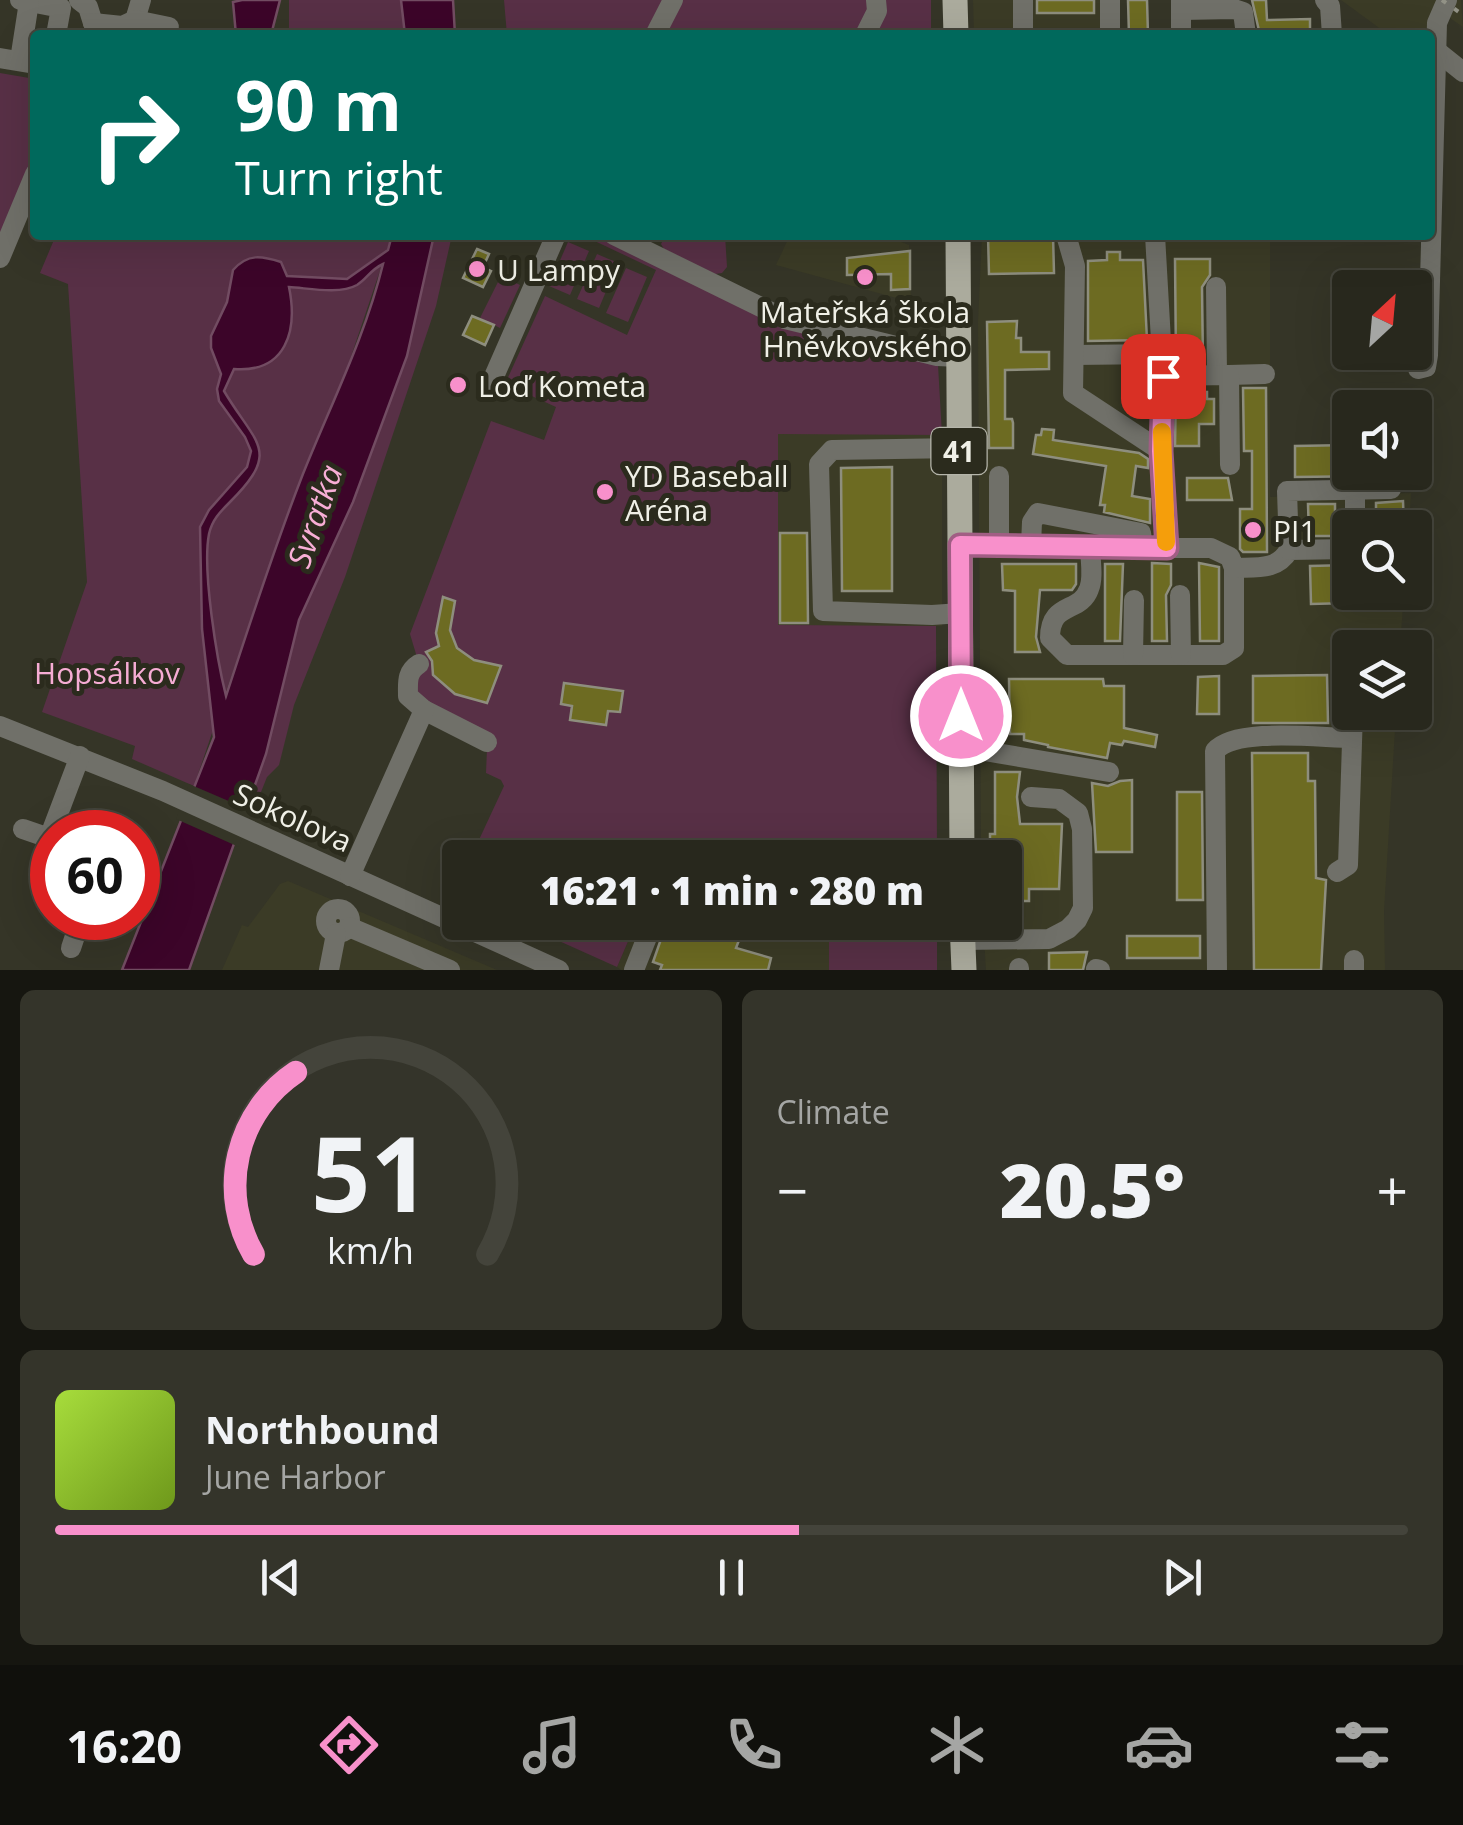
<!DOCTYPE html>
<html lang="en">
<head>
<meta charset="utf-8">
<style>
	body { margin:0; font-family:"Open Sans",sans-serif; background:#34342a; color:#f1f3f6; height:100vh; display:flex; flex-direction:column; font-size:38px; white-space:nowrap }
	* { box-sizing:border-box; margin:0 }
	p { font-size:32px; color:#a5a6a4 }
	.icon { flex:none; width:55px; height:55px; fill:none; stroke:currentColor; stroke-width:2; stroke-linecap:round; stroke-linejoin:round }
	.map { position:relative; height:970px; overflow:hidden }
	.details { display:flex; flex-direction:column; gap:20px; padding:20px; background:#161610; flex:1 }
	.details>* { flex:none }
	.top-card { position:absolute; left:30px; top:30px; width:1405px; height:210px; border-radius:10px; box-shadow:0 10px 40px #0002,0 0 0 2px #44443b; background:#00695c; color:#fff; overflow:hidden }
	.needle { width:65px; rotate:26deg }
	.fabs { position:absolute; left:1332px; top:270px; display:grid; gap:20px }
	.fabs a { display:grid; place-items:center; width:100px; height:100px; border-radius:10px; background:#28281d; box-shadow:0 10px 40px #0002,0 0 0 2px #44443b; font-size:50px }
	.speed { position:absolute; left:30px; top:810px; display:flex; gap:20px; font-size:50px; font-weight:700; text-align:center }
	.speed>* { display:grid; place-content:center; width:130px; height:130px; border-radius:50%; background:#28281d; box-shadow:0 10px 40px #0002,0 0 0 2px #44443b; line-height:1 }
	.speed .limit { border:15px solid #d22; background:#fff; color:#111 }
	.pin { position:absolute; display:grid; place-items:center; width:85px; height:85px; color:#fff; margin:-42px; border-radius:20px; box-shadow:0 5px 15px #0006 }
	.me { position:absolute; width:110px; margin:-55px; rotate:0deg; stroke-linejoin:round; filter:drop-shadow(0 0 8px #0008) }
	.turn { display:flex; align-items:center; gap:35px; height:210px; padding:0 40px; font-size:45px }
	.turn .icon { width:130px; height:130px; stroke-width:2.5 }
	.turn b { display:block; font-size:70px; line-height:85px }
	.big { font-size:75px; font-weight:800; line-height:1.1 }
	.details .widget { flex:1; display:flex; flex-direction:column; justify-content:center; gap:15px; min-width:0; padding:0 35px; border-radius:15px; background:#34342a }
	.details .dial { align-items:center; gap:0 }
	.dial svg { height:260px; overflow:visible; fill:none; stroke:#44443b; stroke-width:7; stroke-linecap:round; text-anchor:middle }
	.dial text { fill:#f1f3f6; stroke:none }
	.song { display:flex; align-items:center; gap:30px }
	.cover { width:120px; height:120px; border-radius:15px; background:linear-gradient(135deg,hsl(80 70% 55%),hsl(80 70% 35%)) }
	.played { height:10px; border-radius:5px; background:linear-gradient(90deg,#f890cb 55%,#44443b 55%) }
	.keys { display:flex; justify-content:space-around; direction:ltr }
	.heat { display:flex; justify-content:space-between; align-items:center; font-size:55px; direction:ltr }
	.details .tiles { flex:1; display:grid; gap:20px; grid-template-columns:1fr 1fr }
	.widget:last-child { grid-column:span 2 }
	.trip { position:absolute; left:442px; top:840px; width:580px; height:100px; border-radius:10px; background:#28281d; box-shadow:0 10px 40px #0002,0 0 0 2px #44443b; font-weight:800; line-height:100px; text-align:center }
	.tabs { display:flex; height:160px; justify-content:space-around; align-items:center; background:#10100c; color:#a5a6a4 }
	.tabs .icon { width:70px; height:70px }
	.tabs .selected { color:#f890cb }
	.tabs b { font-size:45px; color:#f1f3f6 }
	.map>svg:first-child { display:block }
	.built { fill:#3b3b26 }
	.green { fill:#583046 }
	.water { fill:#3c0529; stroke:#724c62; stroke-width:2.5; fill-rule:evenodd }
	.pier { fill:#353527 }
	.building { fill:#6d6b22; stroke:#8e8e7e; stroke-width:2.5 }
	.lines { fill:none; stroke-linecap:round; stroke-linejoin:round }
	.minor { stroke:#707069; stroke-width:20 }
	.major { stroke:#abab9d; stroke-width:25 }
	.rail { stroke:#929286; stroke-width:4; stroke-dasharray:5 10; stroke-linecap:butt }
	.route-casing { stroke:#a15e84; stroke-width:25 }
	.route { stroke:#f890cb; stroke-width:18 }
	.slow { stroke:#f59e0b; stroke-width:18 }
	.poi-dot { fill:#f890cb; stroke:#2b2b1d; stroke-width:4 }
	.labels { text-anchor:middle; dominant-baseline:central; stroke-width:10; stroke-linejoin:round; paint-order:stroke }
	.shield { fill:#2b2b1d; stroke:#b5b5aa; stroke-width:2.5 }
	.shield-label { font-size:28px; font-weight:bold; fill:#f0f0e7 }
	.poi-label { font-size:30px; fill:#f0f0e7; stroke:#2b2b1d; text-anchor:start }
	.park-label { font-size:30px; fill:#f6acd4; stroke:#2b2b1d }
	.street-label { font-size:30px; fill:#f0f0e7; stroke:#2b2b1d }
	.water-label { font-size:32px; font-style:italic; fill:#f8aed6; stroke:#2b2b1d }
</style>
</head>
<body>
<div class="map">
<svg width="1463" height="970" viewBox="0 0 1463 970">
	<rect width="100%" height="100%" fill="#353527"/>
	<g class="built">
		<polygon points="973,0 1100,0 1100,35 974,35"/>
		<polygon points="1341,0 1461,0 1463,27 1443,13 1430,35 1389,35"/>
		<polygon points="790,235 883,235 909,245 911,302 776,265"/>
		<polygon points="982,235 1270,235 1270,497 1411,493 1409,527 1350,528 1350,592 1404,593 1400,647 1350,648 1350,712 1396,713 1384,911 1385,970 986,970 983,923 1005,922 1005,858 981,857 978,322"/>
		<polygon points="778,433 942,435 942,626 778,626"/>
		<polygon points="288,881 497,970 222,970 242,925 248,927 280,884"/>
		<polygon points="636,923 829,923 829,970 621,970 617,967"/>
	</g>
	<g class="green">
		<polygon points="289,0 401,0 405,35 289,35"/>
		<polygon points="504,0 663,0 645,35 507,35"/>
		<polygon points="677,0 931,0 931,35 660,35"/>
		<polygon points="0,73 35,79 35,154 0,237"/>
		<polygon points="56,235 392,235 337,398 303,475 266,574 194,786 132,759 135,746 42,712 87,582 68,284 40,273"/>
		<polygon points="434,235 452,235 436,306 345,577 294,705 279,765 267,777 253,812 247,809 266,754 299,620 353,502 407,356"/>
		<polygon points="582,235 593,235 738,305 938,365 942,435 778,434 778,625 936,626 937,857 708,858 667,846 662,857 471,857 504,786 501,780 486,773 487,749 417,695 419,664 410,634 491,421 544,440 556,407 505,384 545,296 627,335 656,270"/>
		<polygon points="666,235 725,235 727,267 722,273 715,274 664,249 661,244"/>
		<polygon points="568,242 589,251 570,295 549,286"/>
		<polygon points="597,254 618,263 599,308 577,299"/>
		<polygon points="626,268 647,277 628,322 606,313"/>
		<polygon points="501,276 520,285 500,328 480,318"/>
		<polygon points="519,923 636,923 617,967"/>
		<rect x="829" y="923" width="108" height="47"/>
	</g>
	<g class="water">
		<polygon points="242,0 280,0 271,35 236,35 233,2"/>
		<polygon points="401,0 453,0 455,35 405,35"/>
		<path d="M392,235H434L407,356L353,502L299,620L266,754L189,970H122L214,737L202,629L200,527L209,510L247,467L251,451L245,437L219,401L217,389L221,374L211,348V336L227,302L233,270C248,253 262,256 281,262L287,276L347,279L388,250ZM383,264C365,338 329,408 301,479C273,551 250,623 226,696C217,660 202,570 209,534C212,520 220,512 230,502C282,450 256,445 224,391L234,369C286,373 298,331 289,287C308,288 339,295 357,285C367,279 370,270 383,264Z"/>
	</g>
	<polygon class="pier" points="189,784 252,811 239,847 176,819"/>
	<g class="building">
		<rect x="1037" y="0" width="57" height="13"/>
		<polygon points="1128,0 1147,0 1148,35 1129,35"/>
		<polygon points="1252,0 1266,0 1267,20 1310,19 1310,35 1260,35"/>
		<polygon points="988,235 1053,235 1054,273 989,274"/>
		<polygon points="477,249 489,254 483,267 491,271 483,287 463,278"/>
		<polygon points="910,251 910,289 891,290 891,274 847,275 847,258"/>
		<polygon points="1107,252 1120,252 1120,260 1143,260 1147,340 1088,341 1088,261 1107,260"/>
		<polygon points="1175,259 1210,259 1210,275 1202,287 1203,362 1176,362"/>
		<polygon points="472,316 494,325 485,345 463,335"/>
		<polygon points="1017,321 1016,338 1021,338 1021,352 1049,352 1049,369 1005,370 1005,419 1012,419 1013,423 1013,448 989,448 987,322"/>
		<polygon points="1243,388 1266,388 1267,552 1243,552 1240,549 1240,509 1252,509 1252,451 1244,451"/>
		<polygon points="1199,389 1199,392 1207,392 1207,399 1214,399 1214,424 1199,424 1199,446 1175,446 1176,390"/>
		<polygon points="1042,429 1054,430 1053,440 1139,453 1148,459 1148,468 1136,466 1132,496 1150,499 1150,523 1104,512 1105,505 1100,505 1106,466 1033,454 1036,435 1041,435"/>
		<polygon points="1350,445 1350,472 1377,472 1377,476 1295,477 1295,446"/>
		<polygon points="892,467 892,591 842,591 841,468"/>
		<polygon points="1187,478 1228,478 1232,500 1187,500"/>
		<polygon points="1403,501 1404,528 1376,528 1376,503"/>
		<polygon points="1308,504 1335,504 1335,536 1309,536"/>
		<polygon points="780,533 807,533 808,623 780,623"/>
		<polygon points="1152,563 1171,564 1171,585 1166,595 1167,641 1152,641"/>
		<polygon points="1199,563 1219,567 1219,641 1200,641"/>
		<polygon points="1002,564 1076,564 1076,584 1072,590 1040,590 1036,637 1040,652 1015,652 1015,591 1003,590"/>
		<polygon points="1105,564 1123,564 1120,641 1105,641"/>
		<polygon points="1350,565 1350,592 1389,592 1389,602 1311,604 1310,566"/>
		<polygon points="443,597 455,601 450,630 457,648 474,660 501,666 487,703 455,694 433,675 432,661 426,652 439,646 436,633"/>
		<polygon points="1327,675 1328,723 1253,723 1253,676"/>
		<polygon points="1219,676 1219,714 1197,714 1198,677"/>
		<polygon points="1009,679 1103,679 1104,686 1124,686 1124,728 1157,735 1155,747 1124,741 1122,745 1110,743 1107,758 1048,747 1048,745 1024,740 1024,734 1010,734"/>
		<polygon points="564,683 623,691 620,712 608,711 606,725 570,720 572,706 561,704"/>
		<polygon points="1252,753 1308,753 1308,781 1315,781 1316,878 1326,880 1321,970 1254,970"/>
		<polygon points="995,772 1020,772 1017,797 1020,824 1062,824 1059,889 1029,889 1029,901 1005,901 1005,858 999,858 999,850 990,850 990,834 995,834"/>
		<polygon points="1132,780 1132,852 1096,852 1092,783 1108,786 1120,781"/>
		<polygon points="1177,792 1202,792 1203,900 1177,900"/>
		<polygon points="667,922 746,922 736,948 771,958 768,970 660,970 662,965 653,962"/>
		<rect x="1127" y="936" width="73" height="22"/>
		<polygon points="1087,952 1083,970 1049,970 1049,953"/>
	</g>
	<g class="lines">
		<g class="minor">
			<polyline points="20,0 61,8 56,35"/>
			<polyline points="79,0 88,7 93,23"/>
			<polyline points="1023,0 1023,35"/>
			<polyline points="1110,0 1110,35"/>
			<polyline points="1325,0 1330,6 1332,35"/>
			<polyline points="1181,10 1234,9 1243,12 1246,35"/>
			<polyline points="135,20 141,0"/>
			<polyline points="93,23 122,26 135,20 169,27"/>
			<polyline points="655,35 673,0"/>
			<polyline points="865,35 877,11 876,0"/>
			<polyline points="1181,35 1181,0"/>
			<polyline points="1438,52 1463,72"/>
			<polyline points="0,58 35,64"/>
			<polyline points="20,60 29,2"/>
			<polyline points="614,235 785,319 937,356 959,357"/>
			<polyline points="1155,235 1163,376 1161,451"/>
			<polyline points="0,258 35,174"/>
			<polyline points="1216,287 1217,375"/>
			<polyline points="1074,355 1162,354"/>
			<polyline points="1418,369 1426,367 1428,355 1437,23 1447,0"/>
			<polyline points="1229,375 1265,374"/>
			<polyline points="1163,376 1229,375 1230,465"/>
			<polyline points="492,381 556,235"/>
			<polyline points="959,448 832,450 819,464 823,611 932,615 961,613"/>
			<polyline points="999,476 999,545"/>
			<polyline points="1355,528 1355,490"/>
			<polyline points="960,545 1167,548 1161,451 1073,393 1075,266 1066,235"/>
			<polyline points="1031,545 1032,522 1038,513 1141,533 1143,547"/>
			<path d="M1090,546C1090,559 1094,577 1089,589C1080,614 1050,601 1050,638L1067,655H1223L1234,648V568"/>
			<path d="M1167,548H1211L1230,557L1234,568C1256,567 1277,571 1289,550L1350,549"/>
			<polyline points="1289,550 1287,491 1391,489 1391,472"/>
			<polyline points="1180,595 1181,655"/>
			<polyline points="1133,655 1134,600"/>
			<polyline points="424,710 487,742"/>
			<polyline points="0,726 163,791 559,970"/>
			<polyline points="961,747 1109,772"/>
			<polyline points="23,829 52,839"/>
			<polyline points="49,838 80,756"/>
			<polyline points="1337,872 1348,865 1353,712"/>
			<path d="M350,876L424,710L408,696C408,683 406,672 419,664"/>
			<circle cx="338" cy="921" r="12"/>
			<polyline points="349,927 450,970"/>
			<polyline points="962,940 1049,939 1068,929 1077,920 1083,908 1082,829 1078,813 1059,799 1031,797"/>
			<polyline points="71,948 81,918"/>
			<polyline points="1354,960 1354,970"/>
			<polyline points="1096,969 1100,970"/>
			<polyline points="329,970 336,934"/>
			<polyline points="634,970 653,922"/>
			<polyline points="1019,970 1019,968"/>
			<path d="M1217,970L1215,751C1235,727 1320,738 1352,738"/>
		</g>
		<g class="major">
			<polyline points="955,0 956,35"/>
			<polyline points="958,235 962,858"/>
			<polyline points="962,922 964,970"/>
		</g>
		<polyline class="rail" points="1442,0 1463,15"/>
	</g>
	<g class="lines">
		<g class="route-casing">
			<polyline id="route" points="961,716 960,545 1167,548 1161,451 1163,376"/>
		</g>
		<use href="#route" class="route"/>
		<polyline class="slow" points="1162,432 1166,542"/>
	</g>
	<g class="poi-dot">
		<circle cx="477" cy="269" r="10"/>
		<circle cx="865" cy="277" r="10"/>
		<circle cx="458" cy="385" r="10"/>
		<circle cx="605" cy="492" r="10"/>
		<circle cx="1253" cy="530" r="10"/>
	</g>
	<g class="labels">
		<rect class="shield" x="931.5" y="428" width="55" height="46" rx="8"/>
		<g class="shield-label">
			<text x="959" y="451">41</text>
		</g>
		<g class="poi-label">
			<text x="497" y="269">U Lampy</text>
			<text x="865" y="311" text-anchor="middle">Mateřská škola<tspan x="865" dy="34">Hněvkovského</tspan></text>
			<text x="478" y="385">Loď Kometa</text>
			<text x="625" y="475">YD Baseball<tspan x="625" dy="34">Aréna</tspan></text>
			<text x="1273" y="530">PI1</text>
		</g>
		<g class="park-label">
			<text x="107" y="672">Hopsálkov</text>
		</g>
		<g class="street-label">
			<text transform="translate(293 817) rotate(24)">Sokolova</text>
		</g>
		<g class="water-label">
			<text transform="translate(314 516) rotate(-71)">Svratka</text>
		</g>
	</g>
</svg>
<div class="fabs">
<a><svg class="needle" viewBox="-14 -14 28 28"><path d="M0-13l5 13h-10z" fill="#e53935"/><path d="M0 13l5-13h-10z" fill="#a5a6a4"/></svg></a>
<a><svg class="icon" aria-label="sound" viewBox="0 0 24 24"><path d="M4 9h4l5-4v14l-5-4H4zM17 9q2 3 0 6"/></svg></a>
<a><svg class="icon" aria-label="search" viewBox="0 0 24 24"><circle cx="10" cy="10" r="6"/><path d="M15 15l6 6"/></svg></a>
<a><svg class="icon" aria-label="layers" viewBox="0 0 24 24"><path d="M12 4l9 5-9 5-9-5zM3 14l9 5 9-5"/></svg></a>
</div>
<div class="speed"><div class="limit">60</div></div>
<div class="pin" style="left:1163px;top:376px;background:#d93025"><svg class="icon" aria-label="arrive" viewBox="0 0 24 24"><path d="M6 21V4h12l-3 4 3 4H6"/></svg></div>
<svg class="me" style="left:961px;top:716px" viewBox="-20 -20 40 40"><circle r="17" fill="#f890cb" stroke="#fff" stroke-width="3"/><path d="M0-11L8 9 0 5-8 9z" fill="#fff"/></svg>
<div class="trip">16:21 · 1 min · 280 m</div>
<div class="top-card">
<div class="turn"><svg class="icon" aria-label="right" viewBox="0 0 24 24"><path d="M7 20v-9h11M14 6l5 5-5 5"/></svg><div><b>90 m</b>Turn right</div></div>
</div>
</div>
<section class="details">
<div class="tiles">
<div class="widget dial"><svg viewBox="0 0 100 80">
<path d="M14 69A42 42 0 1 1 86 69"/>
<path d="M14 69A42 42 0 0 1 27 13" stroke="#f890cb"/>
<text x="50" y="56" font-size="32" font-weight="700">51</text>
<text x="50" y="72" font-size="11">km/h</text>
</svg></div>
<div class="widget"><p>Climate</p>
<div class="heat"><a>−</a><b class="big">20.5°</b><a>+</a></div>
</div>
<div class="widget">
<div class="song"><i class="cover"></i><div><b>Northbound</b><p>June Harbor</p></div></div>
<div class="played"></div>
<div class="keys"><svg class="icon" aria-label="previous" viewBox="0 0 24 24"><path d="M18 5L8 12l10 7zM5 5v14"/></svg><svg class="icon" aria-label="pause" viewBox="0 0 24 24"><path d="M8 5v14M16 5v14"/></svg><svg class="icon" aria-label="next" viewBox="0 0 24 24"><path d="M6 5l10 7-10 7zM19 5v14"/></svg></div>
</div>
</div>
</section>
<nav class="tabs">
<b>16:20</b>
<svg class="icon selected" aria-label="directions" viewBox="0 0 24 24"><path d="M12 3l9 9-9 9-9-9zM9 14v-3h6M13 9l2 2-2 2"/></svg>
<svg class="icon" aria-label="music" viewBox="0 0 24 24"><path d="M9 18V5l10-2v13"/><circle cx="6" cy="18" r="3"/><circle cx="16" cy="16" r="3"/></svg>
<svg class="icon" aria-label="phone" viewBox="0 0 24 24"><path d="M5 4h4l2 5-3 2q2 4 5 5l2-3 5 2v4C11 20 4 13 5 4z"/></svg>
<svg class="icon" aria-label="climate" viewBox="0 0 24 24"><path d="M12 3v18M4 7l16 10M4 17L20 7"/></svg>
<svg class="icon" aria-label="car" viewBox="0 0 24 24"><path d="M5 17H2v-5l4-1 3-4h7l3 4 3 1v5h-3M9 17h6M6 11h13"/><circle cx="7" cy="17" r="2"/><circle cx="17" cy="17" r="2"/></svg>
<svg class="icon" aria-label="filters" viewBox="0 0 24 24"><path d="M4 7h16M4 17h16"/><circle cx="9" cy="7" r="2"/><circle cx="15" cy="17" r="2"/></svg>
</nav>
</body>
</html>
